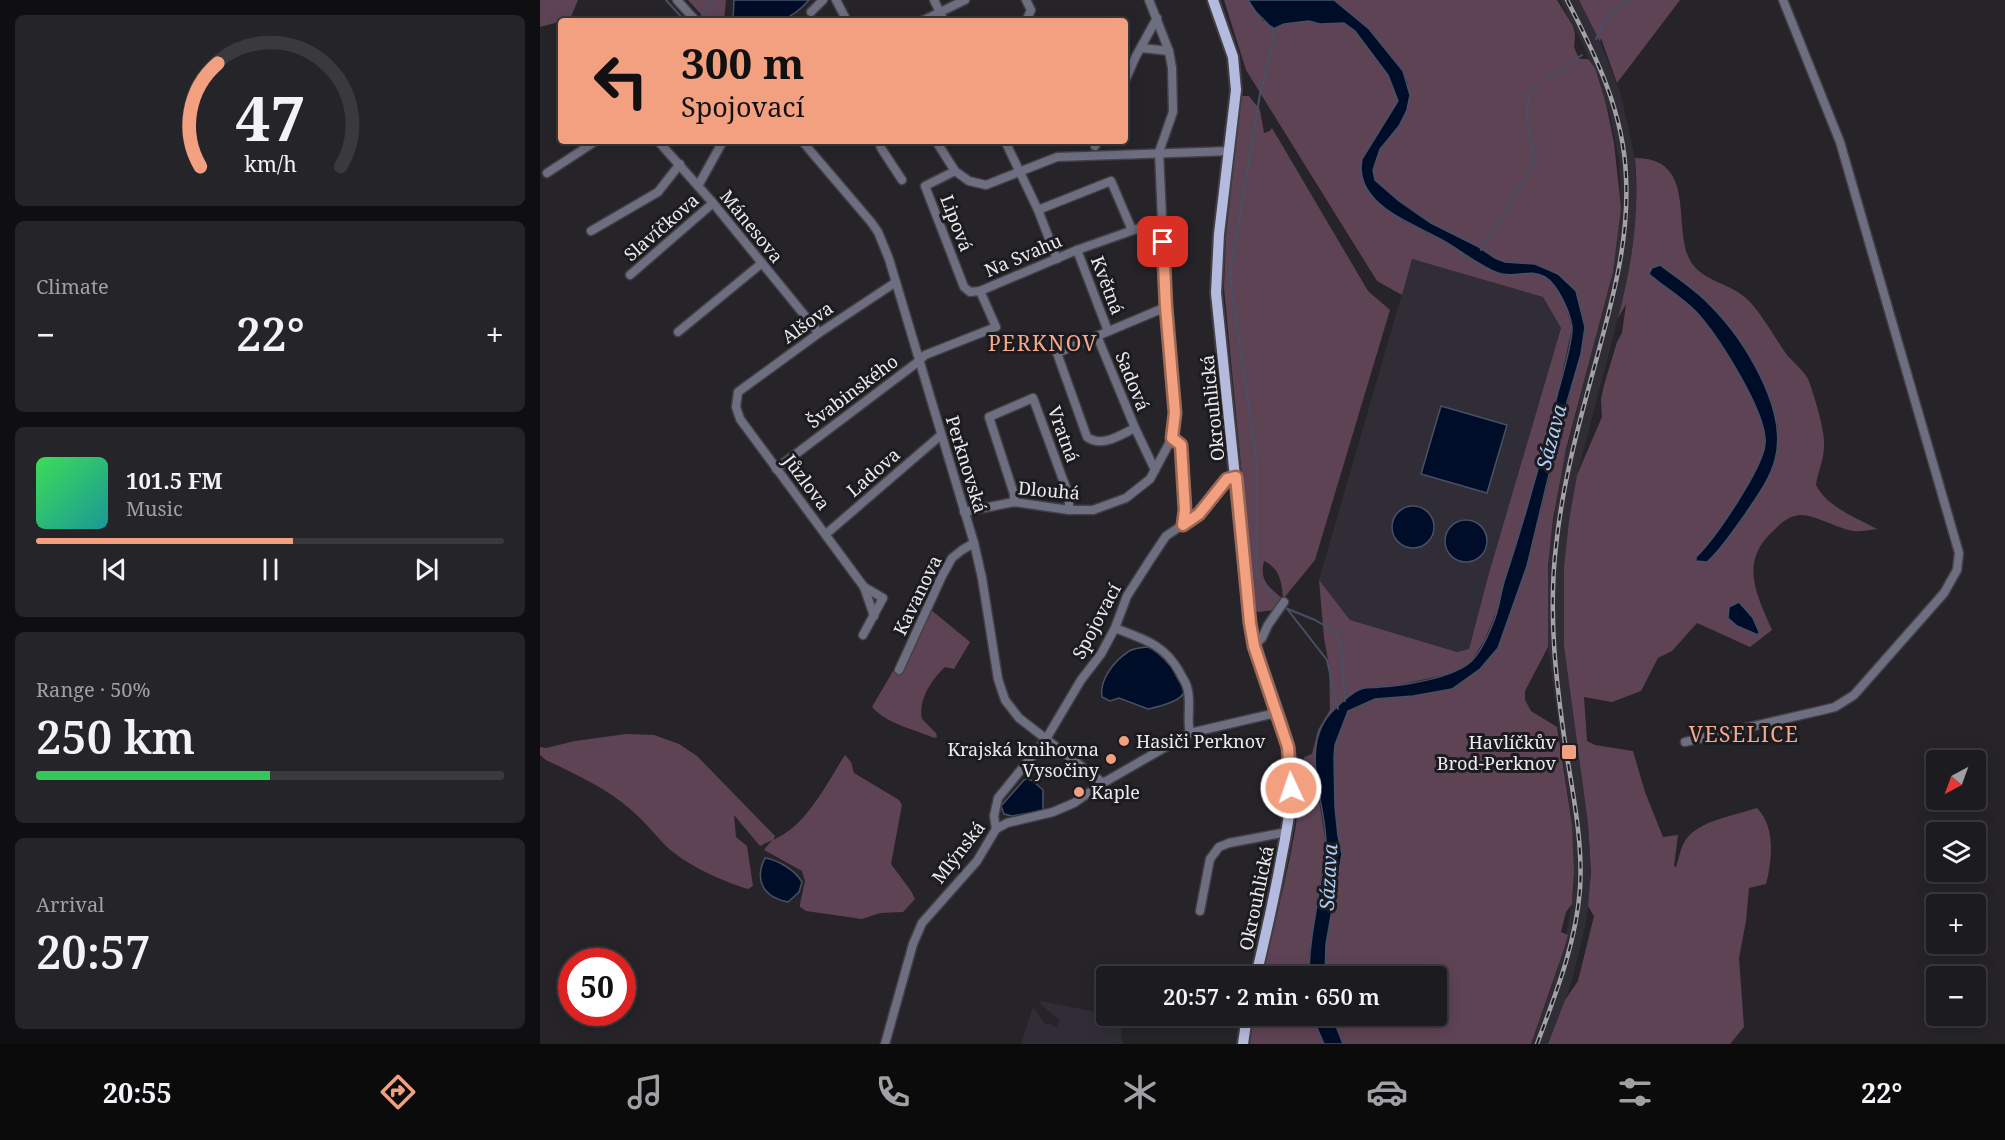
<!DOCTYPE html>
<html lang="en">
<head>
<meta charset="utf-8">
<style>
	body { margin:0; font-family:"Noto Serif",serif; background:#252428; color:#f1f3f6; height:100vh; display:flex; flex-direction:column; font-size:22px; white-space:nowrap }
	* { box-sizing:border-box; margin:0 }
	p { font-size:20px; color:#a0a1a4 }
	.icon { flex:none; width:33px; height:33px; fill:none; stroke:currentColor; stroke-width:2; stroke-linecap:round; stroke-linejoin:round }
	.map { position:relative; flex:1; overflow:hidden }
	.panel { display:flex; flex-direction:column; gap:15px; padding:15px; background:#0f0f11; width:540px }
	.panel>* { flex:none }
	.guide { position:absolute; left:18px; top:18px; width:570px; height:126px; border-radius:6px; box-shadow:0 3px 15px #0003,0 0 0 2px #3a393d; background:#f2a080; color:#111; overflow:hidden }
	.needle { width:39px; rotate:221deg }
	.buttons { position:absolute; left:1386px; top:750px; display:grid; gap:12px }
	.buttons a { display:grid; place-items:center; width:60px; height:60px; border-radius:6px; background:#1c1b1f; box-shadow:0 3px 15px #0003,0 0 0 2px #3a393d; font-size:30px }
	.speed { position:absolute; left:18px; top:948px; display:flex; gap:12px; font-size:30px; font-weight:700; text-align:center }
	.speed>* { display:grid; place-content:center; width:78px; height:78px; border-radius:50%; background:#1c1b1f; box-shadow:0 3px 15px #0003,0 0 0 2px #3a393d; line-height:1 }
	.speed .limit { border:9px solid #d22; background:#fff; color:#111 }
	.pin { position:absolute; display:grid; place-items:center; width:51px; height:51px; color:#fff; margin:-26px; border-radius:12px; box-shadow:0 3px 9px #0006 }
	.me { position:absolute; width:66px; margin:-33px; rotate:357deg; stroke-linejoin:round; filter:drop-shadow(0 0 4px #0008) }
	.turn { display:flex; align-items:center; gap:21px; height:126px; padding:0 24px; font-size:27px }
	.turn .icon { width:78px; height:78px; stroke-width:2.5 }
	.turn b { display:block; font-size:42px; line-height:51px }
	.big { font-size:45px; font-weight:600; line-height:1.1 }
	.panel .tile { flex:1; display:flex; flex-direction:column; justify-content:center; gap:9px; min-width:0; padding:0 21px; border-radius:9px; background:#252428 }
	.panel .dial { align-items:center; gap:0 }
	.dial svg { height:156px; overflow:visible; fill:none; stroke:#3a393d; stroke-width:7; stroke-linecap:round; text-anchor:middle }
	.dial text { fill:#f1f3f6; stroke:none }
	.song { display:flex; align-items:center; gap:18px }
	.cover { width:72px; height:72px; border-radius:9px; background:linear-gradient(135deg,hsl(130 70% 55%),hsl(180 70% 35%)) }
	.played { height:6px; border-radius:3px; background:linear-gradient(90deg,#f2a080 55%,#3a393d 55%) }
	.keys { display:flex; justify-content:space-around; direction:ltr }
	.heat { display:flex; justify-content:space-between; align-items:center; font-size:33px; direction:ltr }
	.charge { height:9px; border-radius:4px; background:linear-gradient(90deg,#34c759 50%,#3a393d 0) }
	.trip { position:absolute; left:556px; top:966px; width:351px; height:60px; border-radius:6px; background:#1c1b1f; box-shadow:0 3px 15px #0003,0 0 0 2px #3a393d; font-weight:600; line-height:60px; text-align:center }
	.dock { display:flex; height:96px; justify-content:space-around; align-items:center; background:#0b0b0c; color:#a0a1a4 }
	.dock .icon { width:42px; height:42px }
	.dock .active { color:#f2a080 }
	.dock b { font-size:27px; color:#f1f3f6 }
	main { display:flex; flex:1; min-height:0 }
	.map>svg:first-child { display:block }
	.built { fill:#302d37 }
	.green { fill:#5e4355; fill-rule:evenodd }
	.water { fill:#000d29; stroke:#475064; stroke-width:1.5 }
	.lines { fill:none; stroke-linecap:round; stroke-linejoin:round }
	.stream { stroke:#475064; stroke-width:2 }
	.minor-casing { stroke:#424045; stroke-width:11 }
	.major-casing { stroke:#424045; stroke-width:14 }
	.minor { stroke:#6d6f81; stroke-width:8 }
	.major { stroke:#b5badf; stroke-width:10 }
	.rail-casing { stroke:#a3a2a6; stroke-width:4.5 }
	.rail { stroke:#1c1b1f; stroke-width:2; stroke-dasharray:7; stroke-linecap:butt }
	.route-casing { stroke:#9d6853; stroke-width:15 }
	.route { stroke:#f2a080; stroke-width:10 }
	.poi-dot { fill:#f2a080; stroke:#1c1b1f; stroke-width:2 }
	.labels { text-anchor:middle; dominant-baseline:central; stroke-width:6; stroke-linejoin:round; paint-order:stroke }
	.street-label { font-size:18px; fill:#ecebef; stroke:#1c1b1f }
	.poi-label { font-size:18px; fill:#ecebef; stroke:#1c1b1f; text-anchor:start }
	.water-label { font-size:20px; font-style:italic; fill:#adcdfb; stroke:#1c1b1f }
	.quarter-label { font-size:21px; letter-spacing:1.5px; fill:#f6a98b; stroke:#1c1b1f }
</style>
</head>
<body>
<main>
<section class="panel">
<div class="tile dial"><svg viewBox="0 0 100 80">
<path d="M14 69A42 42 0 1 1 86 69"/>
<path d="M14 69A42 42 0 0 1 23 16" stroke="#f2a080"/>
<text x="50" y="56" font-size="32" font-weight="700">47</text>
<text x="50" y="72" font-size="11">km/h</text>
</svg></div>
<div class="tile"><p>Climate</p>
<div class="heat"><a>−</a><b class="big">22°</b><a>+</a></div>
</div>
<div class="tile">
<div class="song"><i class="cover"></i><div><b>101.5 FM</b><p>Music</p></div></div>
<div class="played"></div>
<div class="keys"><svg class="icon" aria-label="previous" viewBox="0 0 24 24"><path d="M18 5L8 12l10 7zM5 5v14"/></svg><svg class="icon" aria-label="pause" viewBox="0 0 24 24"><path d="M8 5v14M16 5v14"/></svg><svg class="icon" aria-label="next" viewBox="0 0 24 24"><path d="M6 5l10 7-10 7zM19 5v14"/></svg></div>
</div>
<div class="tile"><p>Range · 50%</p><b class="big">250 km</b><div class="charge"></div></div>
<div class="tile"><p>Arrival</p><b class="big">20:57</b></div>
</section>
<div class="map">
<svg width="1465" height="1044" viewBox="0 0 1465 1044">
	<rect width="100%" height="100%" fill="#262429"/>
	<g class="built">
		<polygon points="1020,0 1039,0 1060,42 1080,92 1095,158 1097,209 1095,242 1089,276 1037,475 1029,521 1024,567 1024,646 1048,823 1050,857 1050,890 1046,923 1031,984 1008,1044 991,1044 1024,949 1034,889 1032,825 1008,647 1007,591 1010,545 1021,471 1073,272 1081,208 1079,160 1069,111 1045,49"/>
		<polygon points="872,259 1003,297 1021,328 949,573 929,649 917,652 810,620 779,580"/>
		<polygon points="500,1001 567,1014 567,1016 580,1016 582,1041 585,1044 481,1044 493,1007 505,1024 511,1024 517,1028 520,1020 501,1005"/>
	</g>
	<g class="green">
		<polygon points="0,0 38,0 30,19 0,27"/>
		<polygon points="148,0 186,0 184,21 167,21"/>
		<path d="M684,0H708L723,21L744,24L769,21L780,24L804,23L815,31L848,75L858,101L839,134L822,179L837,201L863,221L902,240L957,272L979,274L995,273L1004,276L1022,294L1032,328L1013,416L975,551L963,585L958,608L944,641L930,663L909,674L858,685L821,688L782,726L778,744L775,774L786,845L769,953V976H722C734,928 746,880 755,831C759,807 758,781 764,757L772,754L778,730L790,710L789,665L784,638L779,580L810,620L917,652L929,649L949,573L1021,328L1003,297L872,259L862,295L837,281L706,70Z"/>
		<polygon points="794,0 1017,0 1033,26 1035,34 1034,47 1039,59 1048,59 1055,68 1066,104 1074,143 1081,208 1073,272 1026,449 1013,519 1008,566 1008,647 985,691 985,700 991,711 1017,727 1032,825 1034,872 1032,904 1026,912 1021,932 1028,935 1024,949 991,1044 803,1044 792,1016 897,1016 897,976 785,976 786,944 802,854 798,836 795,807 794,757 795,745 808,711 835,699 873,696 912,689 940,669 958,648 987,566 1044,338 1036,291 995,264 965,262 955,258 937,246 891,223 859,201 835,180 833,170 840,149 859,126 868,84 863,71 829,29"/>
		<polygon points="1039,0 1140,0 1077,83 1061,38 1060,42"/>
		<path d="M701,96H709L720,110L724,133L730,131L732,128L828,291L850,310L775,560L734,610L719,612L715,611L684,288L686,237ZM724,561C740,568 742,583 743,599C729,587 719,581 724,561Z"/>
		<path d="M1095,158C1159,158 1131,229 1151,262C1164,282 1190,283 1207,299C1223,315 1234,337 1247,355C1254,363 1263,370 1268,379C1273,391 1284,428 1284,441C1285,459 1278,470 1276,485C1287,507 1317,518 1337,529C1328,530 1317,533 1309,530C1295,527 1273,514 1260,515C1248,516 1240,524 1232,532C1199,563 1217,595 1232,630L1210,647L1157,623L1132,651L1118,658L1101,691L1072,702L1044,697L1047,741L1055,745L1093,751L1105,792L1123,837L1138,835L1134,866L1136,867C1139,859 1140,849 1145,841C1156,821 1197,815 1217,808C1236,827 1232,861 1226,884L1209,888L1206,921L1199,958L1204,1027L1190,1044H1008L1025,1000L1038,981L1054,916L1048,906L1051,872L1048,823L1024,646V567L1029,521L1037,475L1062,417L1061,399L1064,385L1077,342L1082,333L1086,304L1078,318C1092,265 1100,214 1095,158ZM1109,274L1169,304L1185,321L1205,348L1226,391L1238,426L1227,479L1194,529L1170,559L1156,557C1175,539 1223,468 1225,444C1228,414 1179,338 1159,315C1146,299 1125,288 1109,274Z"/>
		<path d="M390,609L430,642L414,669L405,667C391,680 378,700 382,719L396,733L397,737L394,738C374,729 347,724 332,707L353,671L358,669Z"/>
		<path d="M86,734L114,735L139,744L157,756L235,836L233,840C267,826 286,784 305,755L311,762L314,773L359,800L362,805L351,864L371,891L375,899L363,912L340,913L322,919L266,911L260,907V904L265,881L262,871L224,850L232,840L220,846L194,815L196,837L207,846L213,886L208,889C181,881 142,863 123,843C112,831 102,819 90,809C66,788 35,774 6,760L0,755V747L6,748L35,741Z"/>
		<polygon points="714,1016 772,1016 784,1044 710,1044"/>
	</g>
	<g class="water">
		<path d="M194,0H269C245,27 232,21 200,21L193,20Z"/>
		<path d="M708,0H794L829,29L863,71L870,95L867,110L859,126L840,149L833,170L835,180L859,201L891,223L937,246L955,258L965,262L995,264L1018,274L1036,291L1045,327L1041,354L1023,416L987,566L958,648L940,669L912,689L873,696L835,699L808,711L795,745L794,757L795,807L798,836L802,854L786,944L785,976H769C769,944 776,913 781,881C783,869 787,856 786,843C786,806 763,757 784,722C790,712 813,690 824,688C829,687 835,688 840,687C863,686 910,678 928,664C939,656 948,636 953,623C959,610 960,596 964,582C984,521 1002,458 1017,396C1021,380 1033,342 1032,327C1030,312 1018,285 1005,277C990,268 974,279 958,273C939,266 920,250 902,240C872,223 813,204 822,159L858,101L848,75L815,31L804,23L780,24L769,21L744,24L733,29L716,12Z"/>
		<path d="M1120,265C1137,278 1155,289 1170,305C1204,339 1249,410 1235,460C1230,480 1215,499 1204,516C1193,531 1181,550 1167,562L1156,561V557C1175,539 1223,468 1225,444C1228,414 1179,338 1159,315C1145,299 1125,288 1109,274L1112,268Z"/>
		<polygon points="901,406 967,425 947,493 881,474"/>
		<circle cx="873" cy="527" r="21"/>
		<circle cx="926" cy="541" r="21"/>
		<polygon points="1199,602 1213,618 1219,632 1218,635 1197,626 1188,618 1189,607"/>
		<path d="M607,647C619,649 649,683 643,694C637,703 617,707 608,709L579,698L570,701L562,697C559,680 574,661 588,652C593,648 601,648 607,647Z"/>
		<polygon points="487,779 493,781 503,790 503,811 472,816 464,814 461,806 484,780"/>
		<path d="M225,858C238,860 255,870 262,882L259,892L248,902C223,897 214,880 225,858Z"/>
		<polygon points="772,1016 792,1016 803,1044 784,1044"/>
	</g>
	<g class="lines">
		<g class="stream">
			<polyline points="126,0 145,21"/>
			<polyline points="160,18 173,0"/>
			<polyline points="732,27 735,33 720,94 691,267 691,285 716,457 717,576 739,604"/>
			<polyline points="1056,39 1065,21 1088,0"/>
			<polyline points="1008,79 1042,55"/>
			<polyline points="941,250 993,166 994,159 987,117 989,92 999,84"/>
			<polyline points="743,607 775,620 797,633 801,646 805,701"/>
			<polyline points="748,610 787,660 798,709"/>
		</g>
		<g class="minor-casing">
			<g id="minor">
				<polyline points="137,0 156,21"/>
				<polyline points="296,0 307,21"/>
				<polyline points="394,0 404,21"/>
				<polyline points="271,12 283,0"/>
				<polyline points="382,21 425,0"/>
				<polyline points="486,21 491,10 486,0"/>
				<polyline points="602,48 629,51"/>
				<polyline points="585,81 596,56 617,18"/>
				<polyline points="118,141 173,203 279,333"/>
				<polyline points="262,141 331,222 338,232 349,259 434,543 442,578 458,679 465,700 479,718 563,783"/>
				<polyline points="339,141 341,148 362,180"/>
				<polyline points="396,141 415,171 429,181 446,185 517,157 690,151"/>
				<polyline points="465,141 498,210 517,259"/>
				<polyline points="555,146 558,141"/>
				<polyline points="415,171 385,186 424,287 430,292 440,291 537,250 622,220"/>
				<polyline points="7,173 56,141"/>
				<polyline points="158,186 183,141"/>
				<polyline points="498,210 571,181 592,230"/>
				<polyline points="51,231 118,192 140,164"/>
				<polyline points="537,250 568,331"/>
				<polyline points="90,275 173,203"/>
				<polyline points="138,332 222,263"/>
				<polyline points="557,336 595,428 615,470"/>
				<path d="M595,428C580,435 562,448 547,437L517,353L626,307"/>
				<polyline points="632,438 641,445 645,510 643,525"/>
				<polyline points="236,469 379,361 385,355 456,327 440,291"/>
				<polyline points="474,502 474,494 449,417 493,398 529,496 529,510"/>
				<polyline points="424,512 474,502 529,510 553,510 586,498 610,479 632,438 635,413 626,307 619,152 633,112 632,68 629,51 609,0"/>
				<polyline points="286,534 401,435"/>
				<polyline points="324,587 334,616"/>
				<path d="M575,628C602,639 623,643 639,671C641,676 646,682 647,687C652,702 646,718 650,733"/>
				<polyline points="323,635 343,598 324,587 200,419 196,407 198,392 279,333 356,282"/>
				<polyline points="714,646 722,638 728,625 744,602"/>
				<polyline points="359,670 402,576 412,558 422,550 434,543"/>
				<polyline points="1145,742 1283,710 1295,707 1314,695 1404,593 1417,570 1419,553 1300,142 1243,0"/>
				<polyline points="456,829 454,816 458,798 506,739 541,680 561,654 575,628 587,596 610,560 626,536 659,514 687,479 696,477"/>
				<polyline points="660,911 670,859 679,847 689,843 747,832"/>
				<polyline points="345,1044 373,944 382,923 437,861 456,829 467,823 513,812 534,803 563,783 650,733 736,713"/>
			</g>
		</g>
		<g class="major-casing">
			<g id="major">
				<path d="M673,0L693,57L696,90L679,234L676,293L710,623C718,665 737,704 748,746C757,782 748,824 741,860C734,899 725,938 716,976"/>
				<polyline points="703,1044 707,1016"/>
			</g>
		</g>
		<use href="#minor" class="minor"/>
		<use href="#major" class="major"/>
		<g class="rail-casing">
			<path id="rail" d="M997,1044C1016,993 1036,943 1040,889C1043,842 1033,795 1026,750C1016,682 1008,615 1016,546C1023,478 1042,412 1060,346C1075,290 1089,236 1086,177C1084,113 1056,56 1027,0"/>
		</g>
		<use href="#rail" class="rail"/>
	</g>
	<g class="lines">
		<g class="route-casing">
			<polyline id="route" points="623,242 626,307 635,413 632,438 641,445 645,510 643,525 659,514 687,479 696,477 710,623 714,646 748,747 751,788"/>
		</g>
		<use href="#route" class="route"/>
	</g>
	<g class="poi-dot">
		<circle cx="584" cy="741" r="6"/>
		<rect x="1021" y="744" width="16" height="16" rx="3"/>
		<circle cx="571" cy="759" r="6"/>
		<circle cx="539" cy="792" r="6"/>
	</g>
	<g class="labels">
		<g class="street-label">
			<text transform="translate(417 223) rotate(69)">Lipová</text>
			<text transform="translate(212 226) rotate(51)">Mánesova</text>
			<text transform="translate(121 227) rotate(-41)">Slavíčkova</text>
			<text transform="translate(483 255) rotate(-23)">Na Svahu</text>
			<text transform="translate(568 285) rotate(69)">Květná</text>
			<text transform="translate(267 322) rotate(-35)">Alšova</text>
			<text transform="translate(593 381) rotate(68)">Sadová</text>
			<text transform="translate(312 391) rotate(-37)">Švabinského</text>
			<text transform="translate(672 408) rotate(-96)">Okrouhlická</text>
			<text transform="translate(524 434) rotate(70)">Vratná</text>
			<text transform="translate(427 464) rotate(73)">Perknovská</text>
			<text transform="translate(333 472) rotate(-41)">Ladova</text>
			<text transform="translate(267 482) rotate(53)">Jůzlova</text>
			<text transform="translate(509 490) rotate(5)">Dlouhá</text>
			<text transform="translate(377 595) rotate(-64)">Kavanova</text>
			<text transform="translate(556 621) rotate(-62)">Spojovací</text>
			<text transform="translate(418 852) rotate(-52)">Mlýnská</text>
			<text transform="translate(716 898) rotate(-78)">Okrouhlická</text>
		</g>
		<g class="poi-label">
			<text x="596" y="741">Hasiči Perknov</text>
			<text x="1016" y="742" text-anchor="end">Havlíčkův<tspan x="1016" dy="21">Brod-Perknov</tspan></text>
			<text x="559" y="749" text-anchor="end">Krajská knihovna<tspan x="559" dy="21">Vysočiny</tspan></text>
			<text x="551" y="792">Kaple</text>
		</g>
		<g class="water-label">
			<text transform="translate(1011 437) rotate(-75)">Sázava</text>
			<text transform="translate(788 877) rotate(-87)">Sázava</text>
		</g>
		<g class="quarter-label">
			<text x="503" y="343">PERKNOV</text>
			<text x="1204" y="734">VESELICE</text>
		</g>
	</g>
</svg>
<div class="buttons">
<a><svg class="needle" viewBox="-14 -14 28 28"><path d="M0-13l5 13h-10z" fill="#e53935"/><path d="M0 13l5-13h-10z" fill="#a0a1a4"/></svg></a>
<a><svg class="icon" aria-label="layers" viewBox="0 0 24 24"><path d="M12 4l9 5-9 5-9-5zM3 14l9 5 9-5"/></svg></a>
<a>+</a>
<a>−</a>
</div>
<div class="speed"><div class="limit">50</div></div>
<div class="pin" style="left:623px;top:242px;background:#d93025"><svg class="icon" aria-label="arrive" viewBox="0 0 24 24"><path d="M6 21V4h12l-3 4 3 4H6"/></svg></div>
<svg class="me" style="left:751px;top:788px" viewBox="-20 -20 40 40"><circle r="17" fill="#f2a080" stroke="#fff" stroke-width="3"/><path d="M0-11L8 9 0 5-8 9z" fill="#fff"/></svg>
<div class="trip">20:57 · 2 min · 650 m</div>
<div class="guide">
<div class="turn"><svg class="icon" aria-label="left" viewBox="0 0 24 24"><path d="M17 20v-9H6M10 6l-5 5 5 5"/></svg><div><b>300 m</b>Spojovací</div></div>
</div>
</div>
</main>
<nav class="dock">
<b>20:55</b>
<svg class="icon active" aria-label="directions" viewBox="0 0 24 24"><path d="M12 3l9 9-9 9-9-9zM9 14v-3h6M13 9l2 2-2 2"/></svg>
<svg class="icon" aria-label="music" viewBox="0 0 24 24"><path d="M9 18V5l10-2v13"/><circle cx="6" cy="18" r="3"/><circle cx="16" cy="16" r="3"/></svg>
<svg class="icon" aria-label="phone" viewBox="0 0 24 24"><path d="M5 4h4l2 5-3 2q2 4 5 5l2-3 5 2v4C11 20 4 13 5 4z"/></svg>
<svg class="icon" aria-label="climate" viewBox="0 0 24 24"><path d="M12 3v18M4 7l16 10M4 17L20 7"/></svg>
<svg class="icon" aria-label="car" viewBox="0 0 24 24"><path d="M5 17H2v-5l4-1 3-4h7l3 4 3 1v5h-3M9 17h6M6 11h13"/><circle cx="7" cy="17" r="2"/><circle cx="17" cy="17" r="2"/></svg>
<svg class="icon" aria-label="filters" viewBox="0 0 24 24"><path d="M4 7h16M4 17h16"/><circle cx="9" cy="7" r="2"/><circle cx="15" cy="17" r="2"/></svg>
<b>22°</b>
</nav>
</body>
</html>
